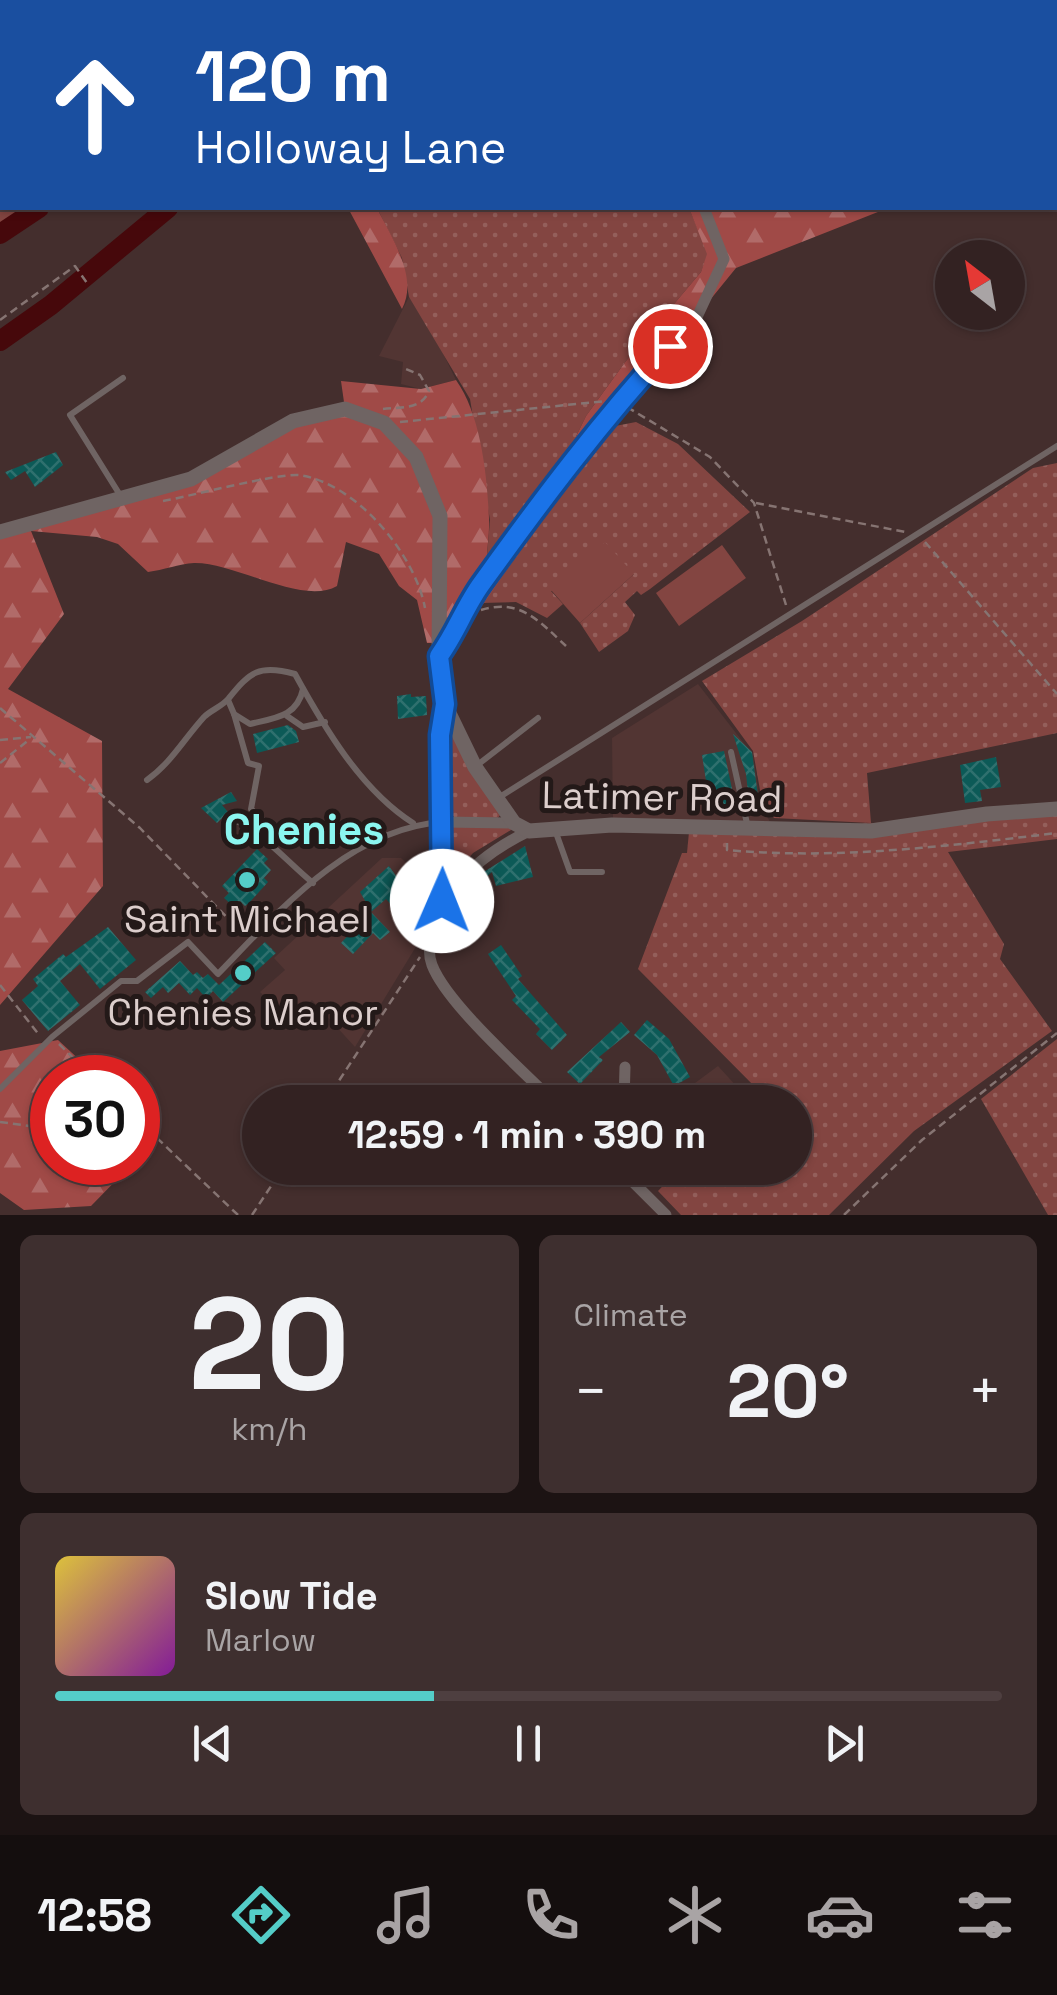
<!DOCTYPE html>
<html lang="en">
<head>
<meta charset="utf-8">
<style>
	body { margin:0; font-family:"Space Grotesk",sans-serif; background:#3e2f2f; color:#f1f3f6; height:100vh; display:flex; flex-direction:column; font-size:38px; white-space:nowrap }
	* { box-sizing:border-box; margin:0 }
	p { font-size:32px; color:#a9a4a5 }
	.icon { flex:none; width:55px; height:55px; fill:none; stroke:currentColor; stroke-width:2; stroke-linecap:round; stroke-linejoin:round }
	.map { position:relative; height:1215px; overflow:hidden }
	.drawer { display:flex; flex-direction:column; gap:20px; padding:20px; background:#1c1313; flex:1 }
	.drawer>* { flex:none }
	.hud { position:absolute; left:0px; top:0px; width:1058px; height:210px; box-shadow:0 2px 8px #0004,0 0 0 2px #4e3f40; background:#1a4fa0; color:#fff; overflow:hidden }
	.needle { width:65px; rotate:329deg }
	.tools { position:absolute; left:935px; top:240px; display:grid; gap:20px }
	.tools a { display:grid; place-items:center; width:90px; height:90px; border-radius:50%; background:#322; box-shadow:0 2px 8px #0004,0 0 0 2px #4e3f40; font-size:50px }
	.speed { position:absolute; left:30px; top:1055px; display:flex; gap:20px; font-size:50px; font-weight:700; text-align:center }
	.speed>* { display:grid; place-content:center; width:130px; height:130px; border-radius:50%; background:#322; box-shadow:0 2px 8px #0004,0 0 0 2px #4e3f40; line-height:1 }
	.speed .limit { border:15px solid #d22; background:#fff; color:#111 }
	.pin { position:absolute; display:grid; place-items:center; width:85px; height:85px; color:#fff; margin:-42px; border:5px solid #fff; border-radius:50%; box-shadow:0 2px 10px #0007 }
	.me { position:absolute; width:110px; margin:-55px; rotate:1deg; stroke-linejoin:round; filter:drop-shadow(0 0 8px #0008) }
	.turn { display:flex; align-items:center; gap:35px; height:210px; padding:0 30px; font-size:45px }
	.turn .icon { width:130px; height:130px; stroke-width:2.5 }
	.turn b { display:block; font-size:70px; line-height:85px }
	.big { font-size:75px; font-weight:700; line-height:1.1 }
	.drawer .card { flex:1; display:flex; flex-direction:column; justify-content:center; gap:15px; min-width:0; padding:0 35px; border-radius:15px; background:#3e2f2f }
	.drawer .dial { align-items:center; gap:0 }
	.dial b { font-size:130px; line-height:1 }
	.song { display:flex; align-items:center; gap:30px }
	.cover { width:120px; height:120px; border-radius:15px; background:linear-gradient(135deg,hsl(50 70% 55%),hsl(290 70% 35%)) }
	.played { height:10px; border-radius:5px; background:linear-gradient(90deg,#54cdc8 40%,#4e3f40 40%) }
	.keys { display:flex; justify-content:space-around; direction:ltr }
	.heat { display:flex; justify-content:space-between; align-items:center; font-size:55px; direction:ltr }
	.drawer .tiles { flex:1; display:grid; gap:20px; grid-template-columns:1fr 1fr }
	.card:last-child { grid-column:span 2 }
	.trip { position:absolute; left:242px; top:1085px; width:570px; height:100px; border-radius:50px; background:#322; box-shadow:0 2px 8px #0004,0 0 0 2px #4e3f40; font-weight:700; line-height:100px; text-align:center }
	.tabs { display:flex; height:160px; justify-content:space-around; align-items:center; background:#140e0e; color:#a9a4a5 }
	.tabs .icon { width:70px; height:70px }
	.tabs .selected { color:#54cdc8 }
	.tabs b { font-size:45px; color:#f1f3f6 }
	.map>svg:first-child { display:block }
	.built { fill:#523533 }
	.grass { fill:url(#grass-dots) }
	.forest { fill:url(#forest-firs) }
	.pitch { fill:#834541 }
	.lines { fill:none; stroke-linecap:round; stroke-linejoin:round }
	.river { stroke:#46080b; stroke-width:20 }
	.building { fill:url(#building-cross-hatch) }
	.path { stroke:#867472; stroke-width:2.5; stroke-dasharray:8 5; stroke-linecap:butt }
	.service { stroke:#6f6463; stroke-width:6 }
	.minor { stroke:#6f6463; stroke-width:11 }
	.tertiary { stroke:#6f6463; stroke-width:15 }
	.route-casing { stroke:#114b97; stroke-width:25 }
	.route { stroke:#1a73e8; stroke-width:18 }
	.poi-dot { fill:#54cdc8; stroke:#231918; stroke-width:4 }
	.labels { text-anchor:middle; dominant-baseline:central; stroke-width:10; stroke-linejoin:round; paint-order:stroke }
	.street-label { font-size:38px; fill:#dccecc; stroke:#231918 }
	.poi-label { font-size:38px; fill:#dccecc; stroke:#231918 }
	.quarter-label { font-size:42px; font-weight:bold; fill:#8bf6f0; stroke:#231918 }
</style>
</head>
<body>
<div class="map">
<svg width="1057" height="1215" viewBox="0 0 1057 1215">
	<defs>
		<pattern id="grass-dots" width="8" height="8" patternUnits="userSpaceOnUse" patternTransform="scale(2.5)"><rect width="8" height="8" fill="#834541"/><path d="M2 2h.1M6 6h.1" fill="none" stroke="#945f5b" stroke-width="1.8" stroke-linecap="round"/></pattern>
		<pattern id="forest-firs" width="22" height="20" patternUnits="userSpaceOnUse" patternTransform="scale(2.5)"><rect width="22" height="20" fill="#a04a47"/><path d="M5 1l3.5 6h-7zM16 11l3.5 6h-7z" fill="#b16b69"/></pattern>
		<pattern id="building-cross-hatch" width="8" height="8" patternUnits="userSpaceOnUse" patternTransform="scale(2.5)"><rect width="8" height="8" fill="#0c5a57"/><path d="M0 0l8 8M0 8l8-8" fill="none" stroke="#2f706e"/></pattern>
	</defs>
	<rect width="100%" height="100%" fill="#442e2d"/>
	<g class="built">
		<polygon points="409,297 435,337 456,380 421,389 401,384 403,362 379,356"/>
		<polygon points="698,684 753,755 760,803 770,822 613,819 612,738"/>
		<polygon points="382,858 401,858 429,884 437,912 355,1047 312,1000 289,1020 260,992 285,970 274,958"/>
		<polygon points="718,1066 739,1089 731,1102 704,1102 709,1095 688,1093 658,1096 660,1090 691,1086"/>
	</g>
	<g class="grass">
		<polygon points="0,0 425,0 2,2 2,208 39,208 0,234"/>
		<polygon points="377,208 689,208 708,254 701,272 626,361 586,416 565,459 540,486 486,567 490,520 470,399 409,297 402,258"/>
		<polygon points="636,422 678,444 750,512 650,589 641,595 637,591 625,602 635,615 628,631 599,652 580,623 634,574 551,591 563,604 547,618 516,602 480,603 596,441 610,427"/>
		<polygon points="1057,463 1057,733 867,773 871,823 774,818 762,801 753,751 702,681 802,621 1033,468"/>
		<polygon points="447,726 501,814 497,819 455,818 449,812"/>
		<polygon points="1057,814 1057,839 948,852 1004,944 1000,959 1052,1031 914,1131 829,1215 681,1215 658,1191 680,1168 795,1168 795,1102 762,1102 765,1097 638,969 682,853 687,853 689,832"/>
		<polygon points="453,826 510,827 511,830 473,853 452,877"/>
		<polygon points="1057,1039 1057,1215 1048,1215 981,1099"/>
	</g>
	<g class="forest">
		<path d="M348,208H377C391,237 419,277 402,309Z"/>
		<path d="M689,208H888L736,268L662,359L632,407L596,441L461,636L451,632L441,639L443,516L419,456L344,402L341,381L421,389L456,380C481,415 487,475 489,518C490,534 486,551 487,566L540,486L565,459L586,416L626,361L701,272L707,254Z"/>
		<path d="M346,412C357,415 373,418 383,424C452,466 438,575 437,643H427L417,600L399,586L379,554L346,542L337,586C302,606 235,562 194,563C179,564 163,570 148,572L118,544L97,537L31,531L64,614L8,689L102,741L103,886L0,1005V538L165,492L294,423Z"/>
		<polygon points="58,1040 98,1077 52,1078 52,1162 133,1163 91,1206 24,1210 0,1193 0,1051"/>
	</g>
	<g class="pitch">
		<polygon points="605,542 634,574 580,623 551,590"/>
		<polygon points="722,545 746,578 679,626 656,593"/>
	</g>
	<g class="lines">
		<g class="river">
			<polyline points="423,2 425,0"/>
			<polyline points="0,234 39,208"/>
			<polyline points="0,341 51,305 168,208"/>
		</g>
	</g>
	<g class="building">
		<polygon points="56,452 63,465 35,487 25,471 11,480 5,472"/>
		<polygon points="411,694 411,697 426,696 427,715 398,719 397,696"/>
		<polygon points="288,725 296,731 299,742 257,753 253,734"/>
		<polygon points="733,734 752,752 759,803 749,801 746,774"/>
		<polygon points="724,751 735,803 710,807 702,755"/>
		<polygon points="996,757 1001,787 980,790 982,801 965,803 960,765"/>
		<polygon points="231,792 237,801 222,805 228,812 217,823 201,808"/>
		<polygon points="525,846 533,877 496,886 492,872 485,878 482,873"/>
		<polygon points="257,849 268,859 264,863 271,870 264,878 268,882 249,903 245,906 240,901 234,907 224,898 229,893 222,886"/>
		<polygon points="389,866 412,898 396,910 386,899 371,912 390,932 380,940 373,933 353,954 341,943 358,925 352,920 367,904 360,892"/>
		<polygon points="108,927 136,960 100,989 80,964 60,981 80,1005 48,1031 22,1000 38,986 33,979 63,954 66,957"/>
		<polygon points="265,942 276,953 223,1002 213,991 206,998 197,988 190,995 179,983 168,993 163,987 151,998 145,992 180,961 193,975 197,972 203,978 208,974 219,985"/>
		<polygon points="501,945 522,976 518,979 567,1035 552,1050 536,1034 540,1029 512,1000 516,996 488,954"/>
		<polygon points="647,1020 669,1039 690,1077 674,1086 657,1055 634,1035"/>
		<polygon points="621,1022 630,1032 599,1057 603,1060 580,1084 567,1072"/>
	</g>
	<g class="lines">
		<g class="path">
			<polyline points="733,2 733,0"/>
			<polyline points="0,320 75,266 87,283"/>
			<polyline points="627,407 710,457 754,503 786,605"/>
			<path d="M383,409C401,407 421,410 429,391L420,375L406,369"/>
			<polyline points="400,422 606,401"/>
			<path d="M163,501C191,496 278,473 299,475C356,483 415,554 425,608"/>
			<polyline points="756,503 905,532"/>
			<polyline points="925,542 1057,694"/>
			<path d="M481,610C520,598 539,621 566,646"/>
			<polyline points="0,708 140,828 245,936"/>
			<polyline points="0,740 31,737"/>
			<polyline points="0,763 30,739"/>
			<path d="M727,843V850C837,860 948,846 1057,833"/>
			<polyline points="0,985 40,1036"/>
			<polyline points="59,1044 94,1078"/>
			<polyline points="325,1102 420,957"/>
			<polyline points="138,1120 238,1215"/>
			<polyline points="0,1122 52,1129"/>
			<polyline points="138,1137 156,1139"/>
			<polyline points="252,1215 283,1168"/>
			<polyline points="844,1215 922,1140 1057,1033"/>
		</g>
		<g class="service">
			<polyline points="120,495 70,415 123,378"/>
			<path d="M228,700L234,714L250,724C275,718 297,717 303,689"/>
			<polyline points="234,714 248,763 259,766 251,809 284,840"/>
			<polyline points="287,716 303,727 325,722"/>
			<polyline points="731,752 748,828"/>
			<polyline points="476,766 538,718"/>
			<path d="M147,780C171,763 184,739 204,717C211,710 223,706 229,698C250,672 259,664 295,674C324,727 361,790 413,823"/>
			<polyline points="498,798 1057,446"/>
			<path d="M232,819C263,832 286,861 313,883"/>
			<polyline points="555,830 570,872 602,872"/>
			<path d="M0,1089L52,1037L121,981H137L188,942L218,974C279,911 350,828 443,822"/>
		</g>
		<g class="minor">
			<polyline points="600,0 601,2"/>
			<polyline points="439,657 461,627 478,588 618,403 697,317 724,259 704,208"/>
			<path d="M445,706C435,769 449,834 443,898C440,921 423,941 432,965C447,1004 522,1070 554,1102"/>
			<polyline points="444,822 514,823"/>
			<path d="M442,901C468,869 492,849 529,831"/>
			<polyline points="624,1102 625,1067"/>
			<polyline points="619,1168 666,1215"/>
		</g>
		<polyline class="tertiary" points="0,532 191,479 293,421 345,409 384,423 416,457 440,516 439,657 445,705 475,767 514,823 529,831 612,825 871,831 987,814 1057,809"/>
	</g>
	<g class="lines">
		<g class="route-casing">
			<path id="route" d="M442,901L440,735L445,704L439,656C456,633 465,606 482,583C541,501 602,420 670,346"/>
		</g>
		<use href="#route" class="route"/>
	</g>
	<g class="poi-dot">
		<circle cx="247" cy="880" r="10"/>
		<circle cx="243" cy="973" r="10"/>
	</g>
	<g class="labels">
		<g class="street-label">
			<text transform="translate(662 797) rotate(1)">Latimer Road</text>
		</g>
		<g class="poi-label">
			<text x="247" y="919">Saint Michael</text>
			<text x="243" y="1012">Chenies Manor</text>
		</g>
		<g class="quarter-label">
			<text x="304" y="829">Chenies</text>
		</g>
	</g>
</svg>
<div class="tools">
<a><svg class="needle" viewBox="-14 -14 28 28"><path d="M0-13l5 13h-10z" fill="#e53935"/><path d="M0 13l5-13h-10z" fill="#a9a4a5"/></svg></a>
</div>
<div class="speed"><div class="limit">30</div></div>
<div class="pin" style="left:670px;top:346px;background:#d93025"><svg class="icon" aria-label="arrive" viewBox="0 0 24 24"><path d="M6 21V4h12l-3 4 3 4H6"/></svg></div>
<svg class="me" style="left:442px;top:901px" viewBox="-20 -20 40 40"><circle r="19" fill="#fff"/><path d="M0-13L10 11 0 6-10 11z" fill="#1a73e8"/></svg>
<div class="trip">12:59 · 1 min · 390 m</div>
<div class="hud">
<div class="turn"><svg class="icon" aria-label="ahead" viewBox="0 0 24 24"><path d="M12 20V5M6 11l6-6 6 6"/></svg><div><b>120 m</b>Holloway Lane</div></div>
</div>
</div>
<section class="drawer">
<div class="tiles">
<div class="card dial"><b>20</b><p>km/h</p></div>
<div class="card"><p>Climate</p>
<div class="heat"><a>−</a><b class="big">20°</b><a>+</a></div>
</div>
<div class="card">
<div class="song"><i class="cover"></i><div><b>Slow Tide</b><p>Marlow</p></div></div>
<div class="played"></div>
<div class="keys"><svg class="icon" aria-label="previous" viewBox="0 0 24 24"><path d="M18 5L8 12l10 7zM5 5v14"/></svg><svg class="icon" aria-label="pause" viewBox="0 0 24 24"><path d="M8 5v14M16 5v14"/></svg><svg class="icon" aria-label="next" viewBox="0 0 24 24"><path d="M6 5l10 7-10 7zM19 5v14"/></svg></div>
</div>
</div>
</section>
<nav class="tabs">
<b>12:58</b>
<svg class="icon selected" aria-label="directions" viewBox="0 0 24 24"><path d="M12 3l9 9-9 9-9-9zM9 14v-3h6M13 9l2 2-2 2"/></svg>
<svg class="icon" aria-label="music" viewBox="0 0 24 24"><path d="M9 18V5l10-2v13"/><circle cx="6" cy="18" r="3"/><circle cx="16" cy="16" r="3"/></svg>
<svg class="icon" aria-label="phone" viewBox="0 0 24 24"><path d="M5 4h4l2 5-3 2q2 4 5 5l2-3 5 2v4C11 20 4 13 5 4z"/></svg>
<svg class="icon" aria-label="climate" viewBox="0 0 24 24"><path d="M12 3v18M4 7l16 10M4 17L20 7"/></svg>
<svg class="icon" aria-label="car" viewBox="0 0 24 24"><path d="M5 17H2v-5l4-1 3-4h7l3 4 3 1v5h-3M9 17h6M6 11h13"/><circle cx="7" cy="17" r="2"/><circle cx="17" cy="17" r="2"/></svg>
<svg class="icon" aria-label="filters" viewBox="0 0 24 24"><path d="M4 7h16M4 17h16"/><circle cx="9" cy="7" r="2"/><circle cx="15" cy="17" r="2"/></svg>
</nav>
</body>
</html>
